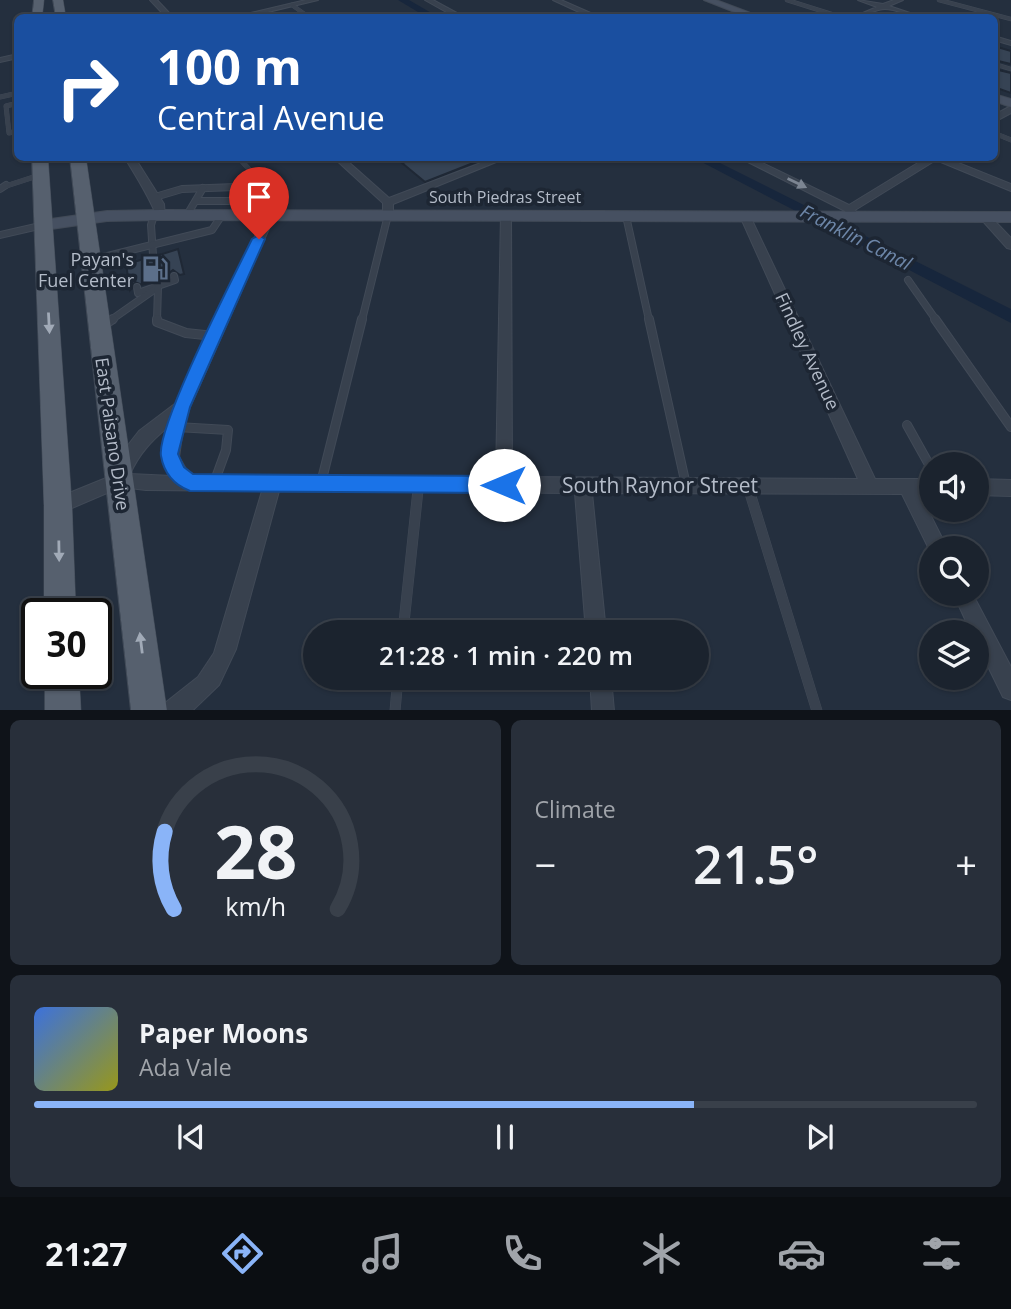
<!DOCTYPE html>
<html lang="en">
<head>
<meta charset="utf-8">
<style>
	body { margin:0; font-family:"Open Sans",sans-serif; background:#282f3a; color:#f1f3f6; height:100vh; display:flex; flex-direction:column; font-size:26px; white-space:nowrap }
	* { box-sizing:border-box; margin:0 }
	p { font-size:23px; color:#a0a4aa }
	.icon { flex:none; width:38px; height:38px; fill:none; stroke:currentColor; stroke-width:2; stroke-linecap:round; stroke-linejoin:round }
	.map { position:relative; height:710px; overflow:hidden }
	.drawer { display:flex; flex-direction:column; gap:10px; padding:10px; background:#0f1319; flex:1 }
	.drawer>* { flex:none }
	.guide { position:absolute; left:14px; top:14px; width:984px; height:147px; border-radius:10px; box-shadow:0 2px 5px #0004,0 0 0 2px #39404a; background:#1a4fa0; color:#fff; overflow:hidden }
	.controls { position:absolute; left:919px; top:452px; display:grid; gap:14px }
	.controls a { display:grid; place-items:center; width:70px; height:70px; border-radius:50%; background:#1b232e; box-shadow:0 2px 5px #0004,0 0 0 2px #39404a; font-size:35px }
	.speed { position:absolute; left:21px; top:598px; display:flex; gap:14px; font-size:35px; font-weight:700; text-align:center }
	.speed>* { display:grid; place-content:center; width:91px; height:91px; border-radius:50%; background:#1b232e; box-shadow:0 2px 5px #0004,0 0 0 2px #39404a; line-height:1 }
	.speed .limit { border:4px solid #111; border-radius:10px; background:#fff; color:#111 }
	.pin { position:absolute; display:grid; place-items:center; width:60px; height:60px; color:#fff; margin:-72px -30px; border-radius:50% 50% 50% 0; rotate:-45deg; box-shadow:0 0 7px #0007 }
	.pin .icon { rotate:45deg }
	.me { position:absolute; width:77px; margin:-38px; rotate:270deg; stroke-linejoin:round; filter:drop-shadow(0 0 5px #0008) }
	.turn { display:flex; align-items:center; gap:24px; height:147px; padding:0 28px; font-size:32px }
	.turn .icon { width:91px; height:91px; stroke-width:2.5 }
	.turn b { display:block; font-size:49px; line-height:60px }
	.big { font-size:52px; font-weight:600; line-height:1.1 }
	.drawer .tile { flex:1; display:flex; flex-direction:column; justify-content:center; gap:10px; min-width:0; padding:0 24px; border-radius:10px; background:#282f3a }
	.drawer .dial { align-items:center; gap:0 }
	.dial svg { height:182px; overflow:visible; fill:none; stroke:#39404a; stroke-width:7; stroke-linecap:round; text-anchor:middle }
	.dial text { fill:#f1f3f6; stroke:none }
	.song { display:flex; align-items:center; gap:21px }
	.cover { width:84px; height:84px; border-radius:10px; background:linear-gradient(135deg,hsl(220 70% 55%),hsl(60 70% 35%)) }
	.played { height:7px; border-radius:4px; background:linear-gradient(90deg,#8ab4f8 70%,#39404a 70%) }
	.keys { display:flex; justify-content:space-around; direction:ltr }
	.heat { display:flex; justify-content:space-between; align-items:center; font-size:38px; direction:ltr }
	.drawer .tiles { flex:1; display:grid; gap:10px; grid-template-columns:1fr 1fr }
	.tile:last-child { grid-column:span 2 }
	.trip { position:absolute; left:303px; top:620px; width:406px; height:70px; border-radius:35px; background:#1b232e; box-shadow:0 2px 5px #0004,0 0 0 2px #39404a; font-weight:600; line-height:70px; text-align:center }
	.dock { display:flex; height:112px; justify-content:space-around; align-items:center; background:#0b0e12; color:#a0a4aa }
	.dock .icon { width:49px; height:49px }
	.dock .selected { color:#8ab4f8 }
	.dock b { font-size:32px; color:#f1f3f6 }
	.map>svg:first-child { display:block }
	.lines { fill:none; stroke-linecap:round; stroke-linejoin:round }
	.canal { fill:#17263c; fill-rule:evenodd }
	.building { fill:#364354; stroke:#1f2835; stroke-width:2 }
	.lane-far4-casing { stroke:#414a57; stroke-width:4.5 }
	.lane-far3-casing { stroke:#414a57; stroke-width:5 }
	.lane-far2-casing { stroke:#414a57; stroke-width:8 }
	.lane-far1-casing { stroke:#414a57; stroke-width:10 }
	.lane-casing { stroke:#414a57; stroke-width:11 }
	.street-casing { stroke:#414a57; stroke-width:2 }
	.secondary-casing { stroke:#414a57; stroke-width:2 }
	.primary-casing { stroke:#414a57; stroke-width:1 }
	.lane-far4 { stroke:#38414e; stroke-width:3.5 }
	.lane-far3 { stroke:#38414e; stroke-width:4.5 }
	.lane-far2 { stroke:#38414e; stroke-width:6 }
	.lane-far1 { stroke:#38414e; stroke-width:8 }
	.lane { stroke:#38414e; stroke-width:10 }
	.street { fill:#38414e; fill-rule:evenodd }
	.secondary { fill:#465061; fill-rule:evenodd }
	.primary { fill:#56606e; fill-rule:evenodd }
	.oneway { fill:#7c8592 }
	.oneway2 { fill:#a1aab7 }
	.route { fill:#1a73e8; stroke:#114b97; stroke-width:2 }
	.labels { text-anchor:middle; dominant-baseline:central; stroke-width:7; stroke-linejoin:round; paint-order:stroke }
	.far-street-label { font-size:16px; fill:#b4bcc9; stroke:#1d2633 }
	.poi-label { font-size:18px; fill:#b4bcc9; stroke:#1d2633; text-anchor:end }
	.street-label { font-size:18px; fill:#b4bcc9; stroke:#1d2633 }
	.water-label { font-size:19px; font-style:italic; fill:#6d86a8; stroke:#1d2633 }
	.near-street-label { font-size:21px; fill:#b4bcc9; stroke:#1d2633 }
</style>
</head>
<body>
<div class="map">
<svg width="1011" height="711" viewBox="0 0 1011 711">
	<rect width="100%" height="100%" fill="#242f3e"/>
	<g class="lines">
		<g class="canal">
			<polygon points="398,0 409,0 440,18 428,18"/>
			<polygon points="694,158 710,158 1011,309 1011,323"/>
		</g>
	</g>
	<g class="building">
		<polygon points="994,46 1011,51 1011,64 994,60"/>
		<polygon points="994,69 1011,73 1011,93 994,87"/>
		<polygon points="418,158 486,158 425,182 402,163"/>
		<polygon points="178,249 184,274 180,275 173,270 162,278 156,275 152,282 142,285 135,282 130,290 126,264 148,258 154,261 159,255"/>
	</g>
	<g class="lines">
		<g class="lane-far4-casing">
			<g id="lane-far4">
				<polyline points="787,0 844,18"/>
				<polyline points="939,0 1011,19"/>
				<polyline points="292,5 310,18"/>
				<polyline points="338,18 351,15 361,18"/>
				<polyline points="994,64 1011,69"/>
			</g>
		</g>
		<g class="lane-far3-casing">
			<g id="lane-far3">
				<polyline points="0,97 18,93"/>
				<polyline points="18,103 6,106 9,133 18,131"/>
				<polyline points="994,133 1011,140"/>
				<polyline points="239,158 265,187"/>
				<polyline points="3,187 40,175"/>
				<polyline points="246,187 263,186"/>
			</g>
		</g>
		<g class="lane-far2-casing">
			<g id="lane-far2">
				<polyline points="263,185 280,204 280,215"/>
				<polyline points="0,189 6,185"/>
				<polyline points="155,197 182,189 263,186"/>
				<polyline points="196,201 277,201"/>
				<polyline points="187,215 203,188"/>
				<polyline points="242,215 256,188"/>
				<polyline points="626,216 649,320"/>
				<polyline points="153,255 151,225 154,215"/>
				<polyline points="91,260 212,230 222,215"/>
				<polyline points="908,280 936,320"/>
				<polyline points="137,287 138,293 175,280 174,276"/>
				<polyline points="111,320 158,287 157,280"/>
				<polyline points="157,320 158,287"/>
				<polyline points="362,320 388,215"/>
			</g>
		</g>
		<g class="lane-far1-casing">
			<g id="lane-far1">
				<polyline points="157,319 157,322 186,333 214,336"/>
				<polyline points="649,319 686,485"/>
				<polyline points="935,319 1011,427"/>
				<polyline points="104,325 113,319"/>
				<polyline points="907,425 931,468"/>
				<polyline points="177,427 228,430 226,450 214,483"/>
				<polyline points="321,483 362,319"/>
				<polyline points="748,486 750,492"/>
				<polyline points="418,492 419,485"/>
			</g>
		</g>
		<g class="lane-casing">
			<g id="lane">
				<polyline points="749,490 817,711"/>
				<polyline points="403,632 418,490"/>
				<polyline points="395,711 398,677"/>
			</g>
		</g>
		<g class="street-casing">
			<g id="street">
				<polygon points="150,0 157,0 174,18 167,18"/>
				<polygon points="306,0 318,0 243,18 229,18"/>
				<polygon points="425,0 433,0 466,18 457,18"/>
				<polygon points="553,0 561,0 602,18 592,18"/>
				<path d="M858,0L883,4L894,0H903L889,6L925,18C911,18 898,9 885,9C874,9 863,18 851,18L877,7Z"/>
				<polygon points="994,36 1011,41 1011,45 994,40"/>
				<polygon points="18,54 18,58 0,62 0,58"/>
				<polygon points="1011,106 1011,113 994,122 994,115"/>
				<path d="M125,158H135L164,204L165,217H157C149,196 137,178 125,158Z"/>
				<polygon points="334,158 344,158 389,198 494,158 506,158 393,204 393,211 388,214 383,211 383,203"/>
				<polygon points="740,158 752,158 849,205 926,158 946,158 1011,184 1011,191 936,160 855,210 858,215 853,218 849,217 845,211"/>
				<path d="M506,211L511,214L512,477L858,479L740,216L745,213L750,216L875,479H931V495L920,494L947,548H931V553L902,494L592,493L606,632H586L575,493L279,491L236,649L219,685L192,711H162L165,703L198,677L214,653L262,491L146,490L121,487L58,514L52,512L49,506L52,500L116,474L125,449L139,431L176,403L265,215L270,212L275,215L190,407L183,429L179,457L186,469L195,476L496,477L501,214ZM168,427L163,457L172,476L130,474C139,454 151,441 168,427Z"/>
				<polygon points="985,214 989,215 1011,238 1011,249 1007,248 981,219 980,217"/>
				<polygon points="44,222 50,225 48,227 0,238 0,232"/>
				<polygon points="976,479 1011,480 1011,496 976,495"/>
				<polygon points="953,593 972,593 1011,667 1011,700 1003,697 976,642 976,632 971,632"/>
				<polygon points="590,677 611,677 614,711 592,711"/>
			</g>
		</g>
		<g class="secondary-casing">
			<g id="secondary">
				<polygon points="704,0 716,0 764,18 750,18"/>
				<polygon points="994,94 1011,99 1011,107 994,101"/>
				<polygon points="161,210 1011,212 1011,222 161,220 107,221 44,230 36,225 44,220 107,211"/>
			</g>
		</g>
		<g class="primary-casing">
			<g id="primary">
				<polygon points="34,0 44,0 42,18 32,18"/>
				<polygon points="53,0 63,0 66,18 56,18"/>
				<polygon points="32,158 48,158 72,506 76,614 44,614 44,506"/>
				<polygon points="70,158 86,158 167,711 131,711"/>
				<polygon points="45,674 79,674 81,711 45,711"/>
			</g>
		</g>
		<use href="#lane-far4" class="lane-far4"/>
		<use href="#lane-far3" class="lane-far3"/>
		<use href="#lane-far2" class="lane-far2"/>
		<use href="#lane-far1" class="lane-far1"/>
		<use href="#lane" class="lane"/>
		<use href="#street" class="street"/>
		<use href="#secondary" class="secondary"/>
		<use href="#primary" class="primary"/>
	</g>
	<defs><path id="oneway-solid" d="M-6-.8H1V-3.2L6.5 0L1 3.2V.8H-6Z" transform="scale(1.75)"/></defs>
	<use class="oneway" href="#oneway-solid" transform="translate(797 183) rotate(26)"/>
	<g class="oneway2">
		<use href="#oneway-solid" transform="translate(49 323) rotate(87)"/>
		<use href="#oneway-solid" transform="translate(59 551) rotate(89)"/>
		<use href="#oneway-solid" transform="translate(141 643) rotate(-97)"/>
	</g>
	<path class="route" d="M259,235L265,239L190,407L178,454L184,467L193,474L504,476L511,479L513,485L511,491L504,493L190,491C174,485 164,473 161,456C156,427 235,274 252,239Z"/>
	<defs>
		<g id="fuel-bare" transform="scale(2.1)"><path d="M-5.5-6h7V0h2V4h1.3V-2.5L3-4.5l.8-.8L6-3V5H2.5V1h-1V6h-7ZM-4.2-4.7v3.2H.2V-4.7Z" fill="#5c6f8a" stroke="#1d2633" stroke-width="2.5" paint-order="stroke"/></g>
	</defs>
	<g fill-rule="evenodd">
		<use href="#fuel-bare" x="155" y="269"/>
	</g>
	<g class="labels">
		<g class="far-street-label">
			<text x="505" y="197">South Piedras Street</text>
		</g>
		<g class="poi-label">
			<text x="134" y="259">Payan's<tspan x="134" dy="21">Fuel Center</tspan></text>
		</g>
		<g class="street-label">
			<text transform="translate(808 351) rotate(65)">Findley Avenue</text>
			<text transform="translate(113 434) rotate(82)">East Paisano Drive</text>
		</g>
		<g class="water-label">
			<text transform="translate(856 237) rotate(27)">Franklin Canal</text>
		</g>
		<g class="near-street-label">
			<text x="660" y="485">South Raynor Street</text>
		</g>
	</g>
</svg>
<div class="controls">
<a><svg class="icon" aria-label="sound" viewBox="0 0 24 24"><path d="M4 9h4l5-4v14l-5-4H4zM17 9q2 3 0 6"/></svg></a>
<a><svg class="icon" aria-label="search" viewBox="0 0 24 24"><circle cx="10" cy="10" r="6"/><path d="M15 15l6 6"/></svg></a>
<a><svg class="icon" aria-label="layers" viewBox="0 0 24 24"><path d="M12 4l9 5-9 5-9-5zM3 14l9 5 9-5"/></svg></a>
</div>
<div class="speed"><div class="limit">30</div></div>
<div class="pin" style="left:259px;top:239px;background:#d93025"><svg class="icon" aria-label="arrive" viewBox="0 0 24 24"><path d="M6 21V4h12l-3 4 3 4H6"/></svg></div>
<svg class="me" style="left:504px;top:485px" viewBox="-20 -20 40 40"><circle r="19" fill="#fff"/><path d="M0-13L10 11 0 6-10 11z" fill="#1a73e8"/></svg>
<div class="trip">21:28 · 1 min · 220 m</div>
<div class="guide">
<div class="turn"><svg class="icon" aria-label="right" viewBox="0 0 24 24"><path d="M7 20v-9h11M14 6l5 5-5 5"/></svg><div><b>100 m</b>Central Avenue</div></div>
</div>
</div>
<section class="drawer">
<div class="tiles">
<div class="tile dial"><svg viewBox="0 0 100 80">
<path d="M14 69A42 42 0 1 1 86 69"/>
<path d="M14 69A42 42 0 0 1 10 35" stroke="#8ab4f8"/>
<text x="50" y="56" font-size="32" font-weight="700">28</text>
<text x="50" y="72" font-size="11">km/h</text>
</svg></div>
<div class="tile"><p>Climate</p>
<div class="heat"><a>−</a><b class="big">21.5°</b><a>+</a></div>
</div>
<div class="tile">
<div class="song"><i class="cover"></i><div><b>Paper Moons</b><p>Ada Vale</p></div></div>
<div class="played"></div>
<div class="keys"><svg class="icon" aria-label="previous" viewBox="0 0 24 24"><path d="M18 5L8 12l10 7zM5 5v14"/></svg><svg class="icon" aria-label="pause" viewBox="0 0 24 24"><path d="M8 5v14M16 5v14"/></svg><svg class="icon" aria-label="next" viewBox="0 0 24 24"><path d="M6 5l10 7-10 7zM19 5v14"/></svg></div>
</div>
</div>
</section>
<nav class="dock">
<b>21:27</b>
<svg class="icon selected" aria-label="directions" viewBox="0 0 24 24"><path d="M12 3l9 9-9 9-9-9zM9 14v-3h6M13 9l2 2-2 2"/></svg>
<svg class="icon" aria-label="music" viewBox="0 0 24 24"><path d="M9 18V5l10-2v13"/><circle cx="6" cy="18" r="3"/><circle cx="16" cy="16" r="3"/></svg>
<svg class="icon" aria-label="phone" viewBox="0 0 24 24"><path d="M5 4h4l2 5-3 2q2 4 5 5l2-3 5 2v4C11 20 4 13 5 4z"/></svg>
<svg class="icon" aria-label="climate" viewBox="0 0 24 24"><path d="M12 3v18M4 7l16 10M4 17L20 7"/></svg>
<svg class="icon" aria-label="car" viewBox="0 0 24 24"><path d="M5 17H2v-5l4-1 3-4h7l3 4 3 1v5h-3M9 17h6M6 11h13"/><circle cx="7" cy="17" r="2"/><circle cx="17" cy="17" r="2"/></svg>
<svg class="icon" aria-label="filters" viewBox="0 0 24 24"><path d="M4 7h16M4 17h16"/><circle cx="9" cy="7" r="2"/><circle cx="15" cy="17" r="2"/></svg>
</nav>
</body>
</html>
